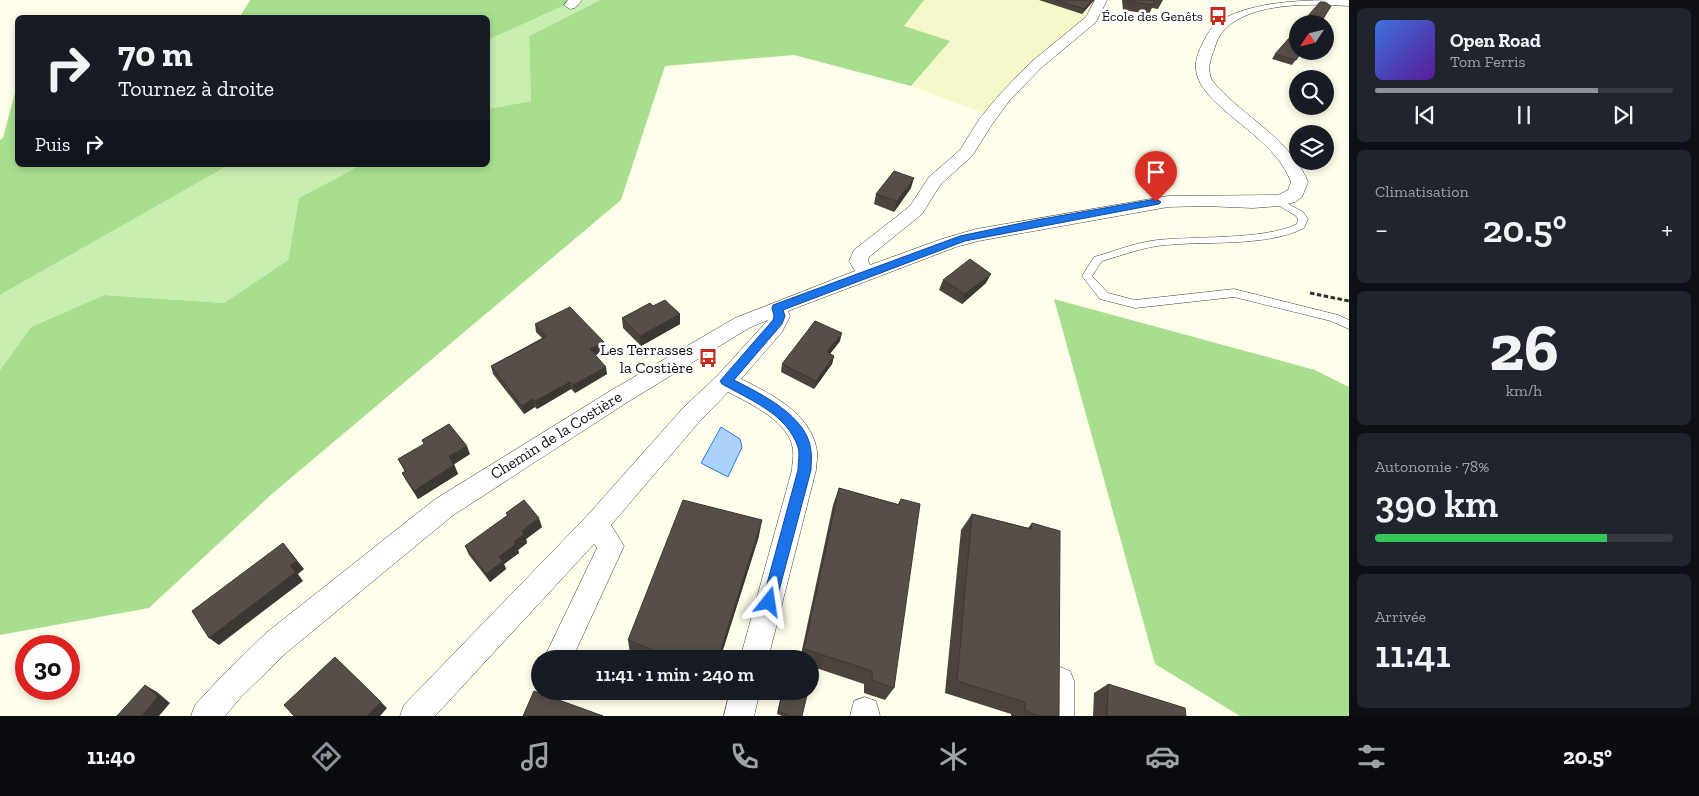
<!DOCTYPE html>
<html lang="fr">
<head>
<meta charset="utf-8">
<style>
	body { margin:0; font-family:"Zilla Slab",serif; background:#20242c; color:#f1f3f6; height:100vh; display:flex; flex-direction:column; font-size:19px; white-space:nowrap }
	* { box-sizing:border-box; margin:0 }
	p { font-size:16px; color:#9ea1a6 }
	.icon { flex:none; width:28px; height:28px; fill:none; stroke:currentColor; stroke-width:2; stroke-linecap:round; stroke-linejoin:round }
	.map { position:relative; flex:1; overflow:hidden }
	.panel { display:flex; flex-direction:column; gap:8px; padding:8px; background:#0d0f14; width:350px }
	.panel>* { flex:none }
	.banner { position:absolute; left:15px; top:15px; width:475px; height:152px; border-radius:8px; box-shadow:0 2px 8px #0003; background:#171b24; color:#f1f3f6; overflow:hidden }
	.needle { width:32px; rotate:235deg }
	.fabs { position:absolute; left:1289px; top:15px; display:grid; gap:10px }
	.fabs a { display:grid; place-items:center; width:45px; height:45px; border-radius:50%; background:#171b24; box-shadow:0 2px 8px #0003; font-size:25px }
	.speed { position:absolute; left:15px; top:635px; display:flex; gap:10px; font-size:25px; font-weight:700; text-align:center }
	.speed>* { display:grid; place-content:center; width:65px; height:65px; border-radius:50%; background:#171b24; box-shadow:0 2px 8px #0003; line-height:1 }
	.speed .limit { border:8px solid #d22; background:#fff; color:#111 }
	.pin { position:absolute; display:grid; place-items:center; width:42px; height:42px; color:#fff; margin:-51px -21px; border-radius:50% 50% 50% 0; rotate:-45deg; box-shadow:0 0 5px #0007 }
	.pin .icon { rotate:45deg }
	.me { position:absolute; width:55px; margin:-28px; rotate:15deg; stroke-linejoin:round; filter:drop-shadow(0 0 4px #0008) }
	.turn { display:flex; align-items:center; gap:18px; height:105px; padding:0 20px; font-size:22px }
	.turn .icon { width:65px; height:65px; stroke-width:2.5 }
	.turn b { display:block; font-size:35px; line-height:42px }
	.then { display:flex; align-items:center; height:48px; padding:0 20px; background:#0003; gap:10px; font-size:19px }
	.big { font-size:38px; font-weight:600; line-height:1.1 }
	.panel .tile { flex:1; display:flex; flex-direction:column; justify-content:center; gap:8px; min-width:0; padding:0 18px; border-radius:8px; background:#20242c }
	.panel .dial { align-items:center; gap:0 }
	.dial b { font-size:65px; line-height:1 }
	.song { display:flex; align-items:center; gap:15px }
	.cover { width:60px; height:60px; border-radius:8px; background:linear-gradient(135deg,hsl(220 70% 55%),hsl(270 70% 35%)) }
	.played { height:5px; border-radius:2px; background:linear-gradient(90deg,#8c9099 75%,#363941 75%) }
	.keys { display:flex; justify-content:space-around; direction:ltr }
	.heat { display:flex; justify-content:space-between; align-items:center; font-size:28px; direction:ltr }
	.charge { height:8px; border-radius:4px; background:linear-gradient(90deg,#34c759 78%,#363941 0) }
	.trip { position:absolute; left:531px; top:650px; width:288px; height:50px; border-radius:25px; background:#171b24; box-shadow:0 2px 8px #0003; font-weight:600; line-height:50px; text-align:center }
	.dock { display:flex; height:80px; justify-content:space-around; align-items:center; background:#090b0e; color:#9ea1a6 }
	.dock .icon { width:35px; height:35px }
	.dock .on { color:#8c9099 }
	.dock b { font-size:22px; color:#f1f3f6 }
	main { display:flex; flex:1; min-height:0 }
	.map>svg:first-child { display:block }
	.farmland { fill:#f5f8c9 }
	.green { fill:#c8edb1 }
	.forest { fill:#a8df8f }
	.water { fill:#aad2fc; stroke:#2b7bd9 }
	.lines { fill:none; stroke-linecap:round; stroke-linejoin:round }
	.lane-casing { stroke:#3f3f3f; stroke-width:1 }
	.street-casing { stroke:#3f3f3f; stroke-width:1 }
	.path { stroke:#2e2e2e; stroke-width:3; stroke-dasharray:4.5 2.5; stroke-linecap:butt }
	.lane { fill:#fff; fill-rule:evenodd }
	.street { fill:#fff; fill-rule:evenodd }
	.wall { fill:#4a443d }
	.shaded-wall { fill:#3c3732 }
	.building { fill:#564f47; stroke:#3c3732 }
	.route { fill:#1a73e8; stroke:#114b97 }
	.labels { text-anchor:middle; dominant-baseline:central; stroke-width:5; stroke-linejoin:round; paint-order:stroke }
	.far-poi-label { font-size:14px; fill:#0c0c0c; stroke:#fff; text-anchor:end }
	.poi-label { font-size:16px; fill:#0c0c0c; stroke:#fff; text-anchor:end }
	.street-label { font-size:16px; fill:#0c0c0c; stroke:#fff }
</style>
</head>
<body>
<main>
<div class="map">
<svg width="1349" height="716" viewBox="0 0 1349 716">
	<rect width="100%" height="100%" fill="#fffeeb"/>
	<polygon class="farmland" points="924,0 1097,0 1086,18 986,114 911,86 950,41 903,26"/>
	<g class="green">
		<polygon points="576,0 600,0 529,36 531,101 488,109 488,40"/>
		<polygon points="229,165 361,165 299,198 288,260 224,303 104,295 31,327 0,370 0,295"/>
	</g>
	<g class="forest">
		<polygon points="250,0 576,0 488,40 488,18 239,18"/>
		<polygon points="600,0 924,0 904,26 950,41 911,86 794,55 665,66 621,200 273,493 149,608 0,635 0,370 31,327 104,295 224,303 288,260 299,198 361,165 488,165 488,109 531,101 529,36"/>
		<polygon points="17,85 18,165 229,165 0,295 0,140 3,138"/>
		<polygon points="1054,299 1315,370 1349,387 1349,716 1240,716 1155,664"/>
	</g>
	<polygon class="water" points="721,427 740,439 742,447 728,477 701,463"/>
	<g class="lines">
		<g class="lane-casing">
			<path id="lane" d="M1278,198L1303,212L1308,219L1304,228C1266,248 1201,240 1157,246C1138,249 1120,256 1102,261L1092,276L1108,293L1135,300L1234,289L1338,315L1349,320V329L1331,321L1234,297L1135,308L1100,299L1082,276L1094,257C1115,251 1137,242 1158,240C1196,236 1265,240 1297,224L1298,219L1296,216L1275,203V199Z"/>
		</g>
		<g class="street-casing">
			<g id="street">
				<polygon points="568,0 582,0 575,8 570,9 564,5"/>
				<path d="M1095,0H1107L1096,22L1041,68L1010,100L993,123L972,156L941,184L922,214L869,257L868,261L870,265L942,239L976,229L1168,196L1278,195L1288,190L1291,182C1276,143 1234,124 1208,94C1196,80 1192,66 1200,49C1204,40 1209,30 1216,23C1251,0 1307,0 1349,0V6C1313,4 1252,1 1224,30C1219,35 1216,43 1214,50C1210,59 1207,71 1212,80C1219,90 1230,99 1239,107C1265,129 1295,150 1308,182L1302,197L1295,202L1279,206L1253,208L1204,206L1168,207L978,241L956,247L788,311L790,316L782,332L741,379C771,394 811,413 817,451C818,457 816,464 816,470L768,659H740L792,470C792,464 794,457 793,450C790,422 751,404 728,392L699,422L611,525L624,546L572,659H548L546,654L597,548L594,544L435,716H400L404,705L586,517L683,408L718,375L768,320L749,328L626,403L452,516L286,653L241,697L225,716H191L195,705L221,677L266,633L434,500L610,391L735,318L855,271L849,261L854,250L910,206L929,177L960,150L980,118L1000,94L1031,62L1086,17Z"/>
				<polygon points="1060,667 1070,671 1074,681 1074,716 1044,716 1046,681 1050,671"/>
				<polygon points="730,691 760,691 754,716 724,716"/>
				<polygon points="865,697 876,701 880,716 850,716 854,701"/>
			</g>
		</g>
		<polyline class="path" points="1310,293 1349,301"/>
		<use href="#lane" class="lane"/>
		<use href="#street" class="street"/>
	</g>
	<g class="wall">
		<polygon points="1039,0 1094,0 1082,14"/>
		<polygon points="1122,0 1163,0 1158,9 1152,8 1149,14 1123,10"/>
		<polygon points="1302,51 1292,65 1272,59 1275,54"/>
		<polygon points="911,188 894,212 874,204 876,194"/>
		<polygon points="943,280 986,283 962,304 939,290"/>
		<polygon points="653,306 680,324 641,346 623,328 622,318"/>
		<polygon points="535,324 604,342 605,350 596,355 607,374 575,393 571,389 537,409 535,407 524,414 493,374 491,366 542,338 536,332"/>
		<polygon points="840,341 830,354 834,356 832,364 814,389 781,372 782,364"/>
		<polygon points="470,454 454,464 458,474 418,499 407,482 402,473 405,472 398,459"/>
		<polygon points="839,488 898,504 901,499 894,688 885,700 864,693 864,684 810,666 810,659 800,659 833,505"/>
		<polygon points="506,513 542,527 526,539 527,543 518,550 519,553 504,564 506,569 490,582 469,555 465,546 507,516"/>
		<polygon points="972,514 1028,528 1032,523 1059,716 1011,716 1011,714 945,693 961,530"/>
		<polygon points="759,536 720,659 642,659 630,654 628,640"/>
		<polygon points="1108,684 1186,716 1093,716 1094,693"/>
		<polygon points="782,691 795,691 802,716 782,716 777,714"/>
	</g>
	<g class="shaded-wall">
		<polygon points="1092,0 1094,0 1082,14 1084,9"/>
		<polygon points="914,178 911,188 894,212 897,201"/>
		<polygon points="991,274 986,283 962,304 965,294"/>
		<polygon points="680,314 680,324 641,346 640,336"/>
		<polygon points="842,333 840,341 825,360 827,352"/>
		<polygon points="604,342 605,350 591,357 590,349"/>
		<polygon points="834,356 832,364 814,389 816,381"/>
		<polygon points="606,367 607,374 575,393 573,385"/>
		<polygon points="570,382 571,389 537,409 535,401"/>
		<polygon points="533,399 535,407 524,414 522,406"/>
		<polygon points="467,446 470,454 453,465 449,456"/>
		<polygon points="454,465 458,474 418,499 414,491"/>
		<polygon points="539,518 542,527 526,539 527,543 518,550 519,553 504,564 506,569 490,582 486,574 499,557 522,531"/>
		<polygon points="762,520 759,536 720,659 718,659"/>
		<polygon points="283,543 304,569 298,574 303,581 219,645 209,638"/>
		<polygon points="335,657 387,708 380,716 367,716"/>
		<polygon points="145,685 157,692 170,703 159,716 142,716"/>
	</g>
	<g class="building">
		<polygon points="1056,0 1092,0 1084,9"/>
		<polygon points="1127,0 1154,0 1154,5 1127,1"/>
		<polygon points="1320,2 1325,2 1331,6 1320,24 1301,24"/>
		<polygon points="1298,28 1298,51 1302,51 1296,60 1275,54"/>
		<polygon points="894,171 914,178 897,201 876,194"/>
		<polygon points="970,259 991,274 965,294 943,280"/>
		<polygon points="665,300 680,314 640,336 622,318 650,303 653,306"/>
		<polygon points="570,307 604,342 590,349 606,367 573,385 570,382 535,401 533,399 522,406 491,366 546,337 535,324"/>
		<polygon points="815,321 842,333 827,352 834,356 816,381 782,364"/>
		<polygon points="449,424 467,446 449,456 454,465 414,491 402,473 406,471 398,459 424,444 422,440"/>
		<polygon points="839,488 899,505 901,499 920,504 894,688 872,680 872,671 804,649"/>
		<polygon points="524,500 539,518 522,531 524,534 514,542 516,544 499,557 503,561 486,574 465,546 508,515 506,513"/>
		<polygon points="683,500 762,520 718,659 674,659 628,640"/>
		<polygon points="972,514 1031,529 1032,523 1060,531 1059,716 1040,716 1025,711 1025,702 957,681"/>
		<polygon points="283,543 297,561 290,566 296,572 209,638 192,611"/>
		<polygon points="335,657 381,702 367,716 294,716 284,705"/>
		<polygon points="1108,684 1185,708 1186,716 1107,716"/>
		<polygon points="145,685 158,696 142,716 117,716"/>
		<polygon points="534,691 603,716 523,716"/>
		<polygon points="783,691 795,691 807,695 802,716 791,716 778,711"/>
	</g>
	<path class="route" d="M1156,199L1161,202L1159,204L965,241L783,310L785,316L782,324L734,380C761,394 808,416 811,451C812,457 811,464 811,470L776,602L774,607L769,609L764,607L762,602L798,470C798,463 800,454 798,447C787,414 750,400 722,384L720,381L773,320L774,316L772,308L773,305L960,236L1036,220Z"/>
	<defs>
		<g id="bus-bare" transform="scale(1.5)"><path d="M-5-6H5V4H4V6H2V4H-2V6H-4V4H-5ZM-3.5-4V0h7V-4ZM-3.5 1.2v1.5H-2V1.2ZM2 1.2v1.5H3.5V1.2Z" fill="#c82918" stroke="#fff" stroke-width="2.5" paint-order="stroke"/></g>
	</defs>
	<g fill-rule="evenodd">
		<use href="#bus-bare" x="1218" y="16"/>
		<use href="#bus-bare" x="708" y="358"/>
	</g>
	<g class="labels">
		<g class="far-poi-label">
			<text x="1203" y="16">École des Genêts</text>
		</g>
		<g class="poi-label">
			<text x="693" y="349">Les Terrasses<tspan x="693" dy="18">la Costière</tspan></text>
		</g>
		<g class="street-label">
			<text transform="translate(556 435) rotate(-32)">Chemin de la Costière</text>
		</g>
	</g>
</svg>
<div class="fabs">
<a><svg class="needle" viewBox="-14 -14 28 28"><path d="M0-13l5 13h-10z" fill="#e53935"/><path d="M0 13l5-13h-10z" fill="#9ea1a6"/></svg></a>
<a><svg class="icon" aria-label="search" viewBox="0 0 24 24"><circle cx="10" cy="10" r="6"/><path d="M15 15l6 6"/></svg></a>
<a><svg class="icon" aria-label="layers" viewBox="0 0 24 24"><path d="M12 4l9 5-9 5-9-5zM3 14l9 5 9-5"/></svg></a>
</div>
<div class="speed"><div class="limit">30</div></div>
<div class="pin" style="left:1156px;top:202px;background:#d93025"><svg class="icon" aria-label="arrive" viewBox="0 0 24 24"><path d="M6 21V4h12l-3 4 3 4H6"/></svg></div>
<svg class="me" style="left:769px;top:602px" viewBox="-20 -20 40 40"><path d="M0-17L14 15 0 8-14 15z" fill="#1a73e8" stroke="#fff" stroke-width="4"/></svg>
<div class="trip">11:41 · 1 min · 240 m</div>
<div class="banner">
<div class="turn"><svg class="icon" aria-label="right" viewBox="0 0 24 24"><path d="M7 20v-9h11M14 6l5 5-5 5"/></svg><div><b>70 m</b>Tournez à droite</div></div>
<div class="then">Puis<svg class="icon" aria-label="right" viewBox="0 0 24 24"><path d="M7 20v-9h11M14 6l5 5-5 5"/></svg></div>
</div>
</div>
<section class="panel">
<div class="tile">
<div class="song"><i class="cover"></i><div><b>Open Road</b><p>Tom Ferris</p></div></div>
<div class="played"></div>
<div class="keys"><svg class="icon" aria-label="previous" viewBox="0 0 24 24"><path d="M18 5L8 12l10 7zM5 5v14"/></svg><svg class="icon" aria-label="pause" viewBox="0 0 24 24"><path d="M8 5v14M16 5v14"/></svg><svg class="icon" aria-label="next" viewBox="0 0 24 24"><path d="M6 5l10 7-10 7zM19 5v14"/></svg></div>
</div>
<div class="tile"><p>Climatisation</p>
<div class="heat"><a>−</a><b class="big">20.5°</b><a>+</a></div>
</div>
<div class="tile dial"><b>26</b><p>km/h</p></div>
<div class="tile"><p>Autonomie · 78%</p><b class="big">390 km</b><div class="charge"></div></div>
<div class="tile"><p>Arrivée</p><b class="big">11:41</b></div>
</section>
</main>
<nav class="dock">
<b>11:40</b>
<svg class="icon on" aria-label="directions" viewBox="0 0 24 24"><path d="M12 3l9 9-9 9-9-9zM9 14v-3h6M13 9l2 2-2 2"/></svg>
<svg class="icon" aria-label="music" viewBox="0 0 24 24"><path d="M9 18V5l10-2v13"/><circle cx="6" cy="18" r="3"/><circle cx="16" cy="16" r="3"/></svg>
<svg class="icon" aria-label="phone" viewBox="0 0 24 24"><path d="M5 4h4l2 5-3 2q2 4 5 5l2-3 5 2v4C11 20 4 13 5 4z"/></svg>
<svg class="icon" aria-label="climate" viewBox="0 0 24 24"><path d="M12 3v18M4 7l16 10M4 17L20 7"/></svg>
<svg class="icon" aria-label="car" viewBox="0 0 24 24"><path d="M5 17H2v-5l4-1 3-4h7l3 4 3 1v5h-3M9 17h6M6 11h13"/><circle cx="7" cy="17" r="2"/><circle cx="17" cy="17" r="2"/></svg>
<svg class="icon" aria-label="filters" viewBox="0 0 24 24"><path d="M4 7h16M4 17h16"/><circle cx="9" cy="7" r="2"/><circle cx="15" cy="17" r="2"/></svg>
<b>20.5°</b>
</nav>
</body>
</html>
